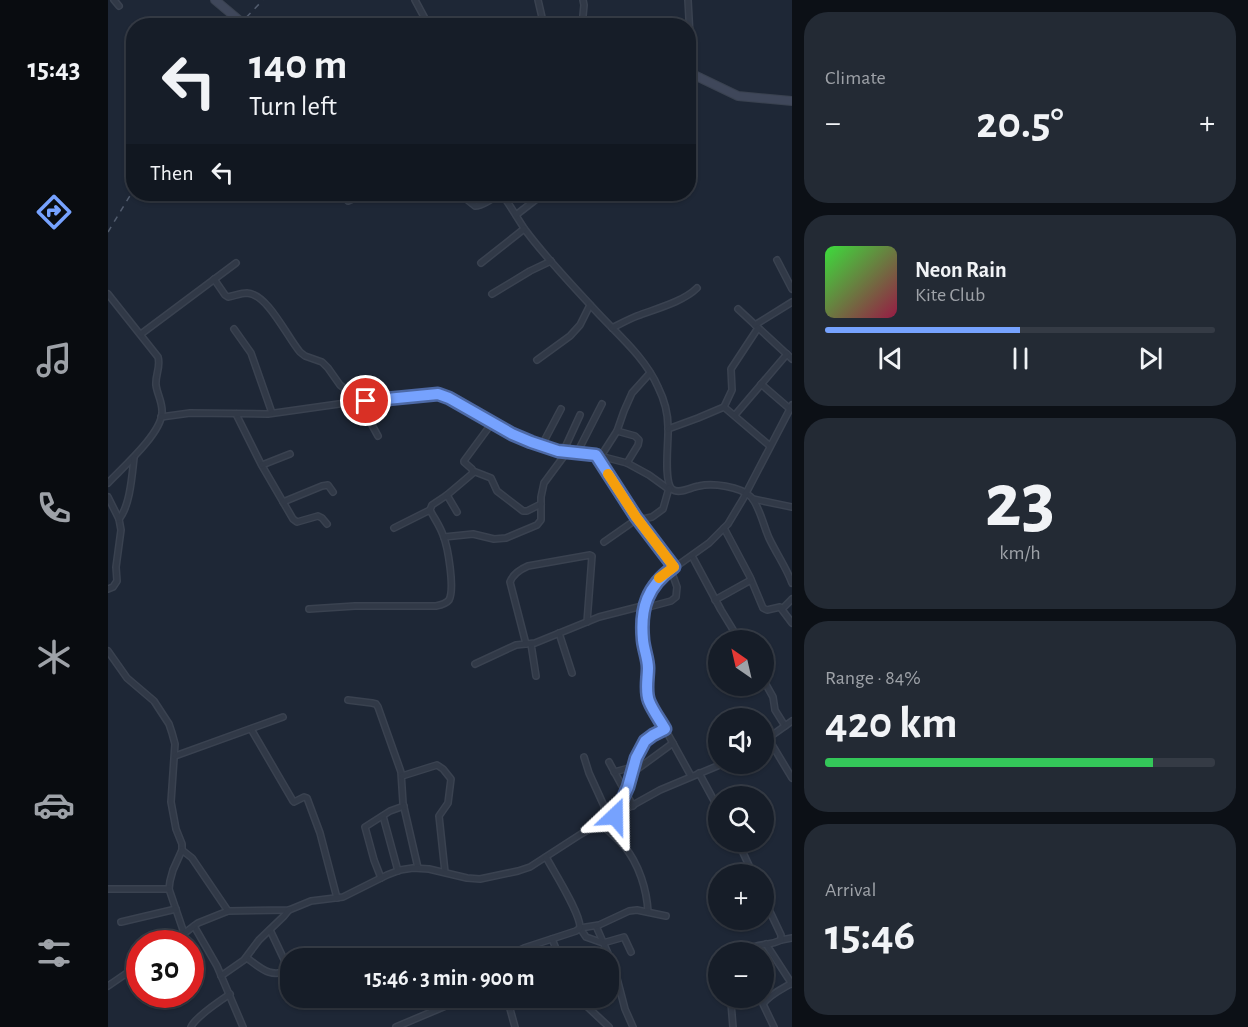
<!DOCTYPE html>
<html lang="en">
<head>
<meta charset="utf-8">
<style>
	body { margin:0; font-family:"Alegreya Sans",sans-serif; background:#232a34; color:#f1f3f6; height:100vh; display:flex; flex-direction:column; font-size:22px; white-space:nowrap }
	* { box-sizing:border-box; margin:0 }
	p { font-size:20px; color:#9ea2a8 }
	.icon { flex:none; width:33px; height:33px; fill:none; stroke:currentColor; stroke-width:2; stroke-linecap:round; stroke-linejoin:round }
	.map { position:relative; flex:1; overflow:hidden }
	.panel { display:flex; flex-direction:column; gap:12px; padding:12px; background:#0c1016; width:456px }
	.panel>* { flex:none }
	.hud { position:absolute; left:18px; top:18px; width:570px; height:183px; border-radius:24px; box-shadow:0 2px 4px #0004,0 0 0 2px #353b45; background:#161d28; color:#f1f3f6; overflow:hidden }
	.needle { width:39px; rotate:326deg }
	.tools { position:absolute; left:600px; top:630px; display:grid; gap:12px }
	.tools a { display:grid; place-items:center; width:66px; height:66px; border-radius:50%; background:#161d28; box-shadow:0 2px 4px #0004,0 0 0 2px #353b45; font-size:30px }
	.speed { position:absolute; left:18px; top:930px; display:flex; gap:12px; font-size:30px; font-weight:700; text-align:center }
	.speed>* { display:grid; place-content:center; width:78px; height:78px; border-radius:50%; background:#161d28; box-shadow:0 2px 4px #0004,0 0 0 2px #353b45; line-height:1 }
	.speed .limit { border:9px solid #d22; background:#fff; color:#111 }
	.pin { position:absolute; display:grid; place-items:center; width:51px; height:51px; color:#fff; margin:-26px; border:3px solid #fff; border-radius:50%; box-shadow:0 2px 6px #0007 }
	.me { position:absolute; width:66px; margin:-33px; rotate:23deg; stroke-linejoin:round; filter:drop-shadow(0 0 4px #0008) }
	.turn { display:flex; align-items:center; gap:21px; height:126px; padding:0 24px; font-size:27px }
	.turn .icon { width:78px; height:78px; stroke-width:2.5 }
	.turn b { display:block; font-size:42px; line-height:51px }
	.then { display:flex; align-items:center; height:57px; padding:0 24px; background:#0003; gap:12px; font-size:22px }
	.big { font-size:45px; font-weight:600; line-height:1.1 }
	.panel .widget { flex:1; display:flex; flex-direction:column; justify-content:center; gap:9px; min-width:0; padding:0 21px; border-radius:24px; background:#232a34 }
	.panel .dial { align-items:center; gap:0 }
	.dial b { font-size:78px; line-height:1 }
	.song { display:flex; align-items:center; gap:18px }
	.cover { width:72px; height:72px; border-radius:9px; background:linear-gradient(135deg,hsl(120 70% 55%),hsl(340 70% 35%)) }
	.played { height:6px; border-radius:3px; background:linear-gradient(90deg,#76a2fe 50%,#353b45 50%) }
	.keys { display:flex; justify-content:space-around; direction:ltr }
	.heat { display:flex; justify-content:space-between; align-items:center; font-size:33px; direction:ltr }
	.charge { height:9px; border-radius:4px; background:linear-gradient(90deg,#34c759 84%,#353b45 0) }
	.trip { position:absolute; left:172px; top:948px; width:339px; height:60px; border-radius:24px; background:#161d28; box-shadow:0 2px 4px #0004,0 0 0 2px #353b45; font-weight:600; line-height:60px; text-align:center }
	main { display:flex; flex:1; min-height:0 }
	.menu { display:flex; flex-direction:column; width:108px; justify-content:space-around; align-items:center; background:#090c10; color:#9ea2a8 }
	.menu .icon { width:42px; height:42px }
	.menu .current { color:#76a2fe }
	.menu b { font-size:27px; color:#f1f3f6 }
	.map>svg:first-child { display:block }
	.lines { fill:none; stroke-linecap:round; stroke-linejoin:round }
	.street-casing { stroke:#3a4250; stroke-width:8 }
	.secondary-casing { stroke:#3a4250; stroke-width:10 }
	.street { stroke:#313947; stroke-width:5 }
	.secondary { stroke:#3f475a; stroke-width:8 }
	.rail { stroke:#525c6e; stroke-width:1.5; stroke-dasharray:6 6; stroke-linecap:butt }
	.route-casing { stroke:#4d69a5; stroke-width:15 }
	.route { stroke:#76a2fe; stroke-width:10 }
	.slow { stroke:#f59e0b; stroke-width:10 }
</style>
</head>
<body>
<main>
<nav class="menu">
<b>15:43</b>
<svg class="icon current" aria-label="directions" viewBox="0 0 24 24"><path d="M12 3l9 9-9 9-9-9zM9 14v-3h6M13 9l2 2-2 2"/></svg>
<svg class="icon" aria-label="music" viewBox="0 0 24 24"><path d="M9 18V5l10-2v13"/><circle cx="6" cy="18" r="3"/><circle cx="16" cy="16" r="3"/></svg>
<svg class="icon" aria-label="phone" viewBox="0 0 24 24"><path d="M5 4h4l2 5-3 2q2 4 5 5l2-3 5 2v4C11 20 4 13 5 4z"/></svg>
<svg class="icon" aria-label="climate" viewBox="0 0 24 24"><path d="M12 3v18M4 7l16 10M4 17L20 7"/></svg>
<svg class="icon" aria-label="car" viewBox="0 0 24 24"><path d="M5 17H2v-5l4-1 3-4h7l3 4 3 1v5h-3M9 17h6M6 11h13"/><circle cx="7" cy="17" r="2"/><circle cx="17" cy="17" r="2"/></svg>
<svg class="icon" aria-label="filters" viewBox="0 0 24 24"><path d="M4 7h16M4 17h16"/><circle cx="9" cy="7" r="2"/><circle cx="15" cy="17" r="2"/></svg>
</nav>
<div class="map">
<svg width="684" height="1027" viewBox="0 0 684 1027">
	<rect width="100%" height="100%" fill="#1e2736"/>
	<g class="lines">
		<g class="street-casing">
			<g id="street">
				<polyline points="6,0 11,6"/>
				<polyline points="307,0 321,26"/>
				<polyline points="430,0 436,26"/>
				<polyline points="580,0 584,73"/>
				<polyline points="474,26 476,5 475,0"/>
				<polyline points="233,194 240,201 256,194"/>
				<polyline points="263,194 266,194"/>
				<path d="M352,194L367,206C379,206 387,191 398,200C405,210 411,221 418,231C439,259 463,284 487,310C509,334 537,357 550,387C556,399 560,413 560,427C561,439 555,481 564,489C571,495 583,487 591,486C604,483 632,486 643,497C651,505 656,527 661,538C668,553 678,567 684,583"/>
				<polyline points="152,195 168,194"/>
				<polyline points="408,215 435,194"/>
				<polyline points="669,260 684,289"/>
				<polyline points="373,263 416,229"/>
				<path d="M106,279L117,295L120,297C126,296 133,293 139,293C160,294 179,337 192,352L197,356L214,362L220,368L232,385L249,398L270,436"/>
				<path d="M0,294L50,357C53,367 47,375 48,385C49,394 55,403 54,413C53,434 14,468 0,483"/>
				<polyline points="384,294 422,271 443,261"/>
				<polyline points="630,309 684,359"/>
				<polyline points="647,325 684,302"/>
				<path d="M504,328C512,324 521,319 529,316C547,309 575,302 589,288"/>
				<polyline points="126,329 143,353 164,413"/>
				<polyline points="33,334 128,263"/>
				<polyline points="429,360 462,336 472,325 482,305"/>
				<polyline points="653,384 682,409"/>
				<polyline points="616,407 624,390 623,369 650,328"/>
				<polyline points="128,414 153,464 185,519 189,522 210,516 214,518 219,524"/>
				<polyline points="627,415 679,354"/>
				<polyline points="53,417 82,413 160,414 252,401 330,394 341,398 403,434 423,442 450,451 488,455 519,463 541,475 559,488 563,489"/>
				<polyline points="560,429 590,418 616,407 662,446"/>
				<polyline points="509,431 527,436 531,440 530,445 519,463"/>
				<polyline points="434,445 453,409"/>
				<polyline points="455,452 472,415"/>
				<polyline points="469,453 494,404"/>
				<polyline points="488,455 528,517 566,567"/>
				<polyline points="493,456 509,431 516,411 524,393 542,373"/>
				<polyline points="154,465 182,454"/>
				<polyline points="365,471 383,478 389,491 415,511 419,511 433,504"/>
				<polyline points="339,495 349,512"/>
				<polyline points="0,497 11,519 13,530 8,567 9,581 5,587 0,589"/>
				<polyline points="645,499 684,507"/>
				<polyline points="175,502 214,486 220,485 225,492"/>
				<path d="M11,519C22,506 24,476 26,458"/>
				<polyline points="286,528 322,510"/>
				<polyline points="616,528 642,577 655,608 659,610 672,607 684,623"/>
				<polyline points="336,537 365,534 386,539 398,538 429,525 433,520 433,497 436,483 459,452"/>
				<polyline points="496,542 526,521 544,517 555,509 561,488"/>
				<polyline points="584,556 613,610 627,633 629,640"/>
				<polyline points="607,600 643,580"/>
				<polyline points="537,608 563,601 568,597 569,587 563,570"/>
				<path d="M201,609L247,606H328C333,605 338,604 341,600C347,589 340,547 335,535C332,526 326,518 322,510L324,505L339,495L365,473L364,469L356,462V461L384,423"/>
				<polyline points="674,609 684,599"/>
				<polyline points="451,633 464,673"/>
				<path d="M418,644L402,582C405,574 413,569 420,566L482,555L484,556L479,622"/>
				<polyline points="423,644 428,676"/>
				<polyline points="0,651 19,678 46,701 61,724 64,733 67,744 63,802 68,829 74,844 74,850 65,870 62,881 61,889 76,933"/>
				<polyline points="367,664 408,645 427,643 491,617 538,605"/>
				<polyline points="656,681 665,697 667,710 677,726"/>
				<polyline points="240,700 264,703 268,704 270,707 293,772 295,803 310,868"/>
				<polyline points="143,729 185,801 186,802 196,797 199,798 212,833 229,898"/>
				<polyline points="660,738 684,778"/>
				<polyline points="656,741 684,721"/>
				<polyline points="67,756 175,717"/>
				<polyline points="476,757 481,773 502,819"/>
				<polyline points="501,762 525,806"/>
				<polyline points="506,772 525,767"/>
				<polyline points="524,773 565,743"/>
				<polyline points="591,773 610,808"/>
				<polyline points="294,776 329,765 335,769 343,779 340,803 331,816 337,872"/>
				<polyline points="583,776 540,698 540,667 535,641 535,619 539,599 547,583 552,578 601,543 620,524 635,499 684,405"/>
				<polyline points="508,815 520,787 528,758 537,741 545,735 557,729"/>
				<polyline points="275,816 290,871"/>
				<path d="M493,823C500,831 509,838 516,846C531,864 539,890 540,912"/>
				<polyline points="630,842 645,874"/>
				<polyline points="74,850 84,858 120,911"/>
				<polyline points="273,878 266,860 257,827 282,811 296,806"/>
				<polyline points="0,889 61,889"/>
				<polyline points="13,922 68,909"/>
				<polyline points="86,926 109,966 135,1027"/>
				<polyline points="488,926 506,967 517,1009 525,1027"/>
				<polyline points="162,930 181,970"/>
				<polyline points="444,939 452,958"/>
				<polyline points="673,940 684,938"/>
				<polyline points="62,944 90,923 120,911 181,910 203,901 235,897 279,875 292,870 305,868 321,869 359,878 372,879 410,871 422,867 473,834 552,790 614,764"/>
				<polyline points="658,944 684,984"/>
				<polyline points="523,952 516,937 495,943 478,937 472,928 491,925 521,911 529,910 558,916"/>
				<path d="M636,952C649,942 660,947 673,940V935L656,899"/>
				<path d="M139,958C155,970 162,978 183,970"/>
				<path d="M220,958C228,958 235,952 243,958"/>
				<path d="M395,958L416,948L468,931L472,928C473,914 446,872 438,857"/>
				<polyline points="113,976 136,960 151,940 176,916 181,910"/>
				<polyline points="0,986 32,964"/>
				<polyline points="399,998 407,1027"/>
				<polyline points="470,998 501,1027"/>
				<polyline points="400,1002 412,998"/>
				<path d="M83,1027C87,1018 113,1000 122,994"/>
				<polyline points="288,1027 340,1005 353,998"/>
				<polyline points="625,1027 623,1003 626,998"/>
				<path d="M666,1027L655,1004C661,995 674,989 684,983"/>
			</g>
		</g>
		<g class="secondary-casing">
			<g id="secondary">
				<polyline points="107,0 138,26"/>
				<polyline points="580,72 630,96 684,101"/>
			</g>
		</g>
		<use href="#street" class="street"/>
		<use href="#secondary" class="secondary"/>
		<g class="rail">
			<polyline points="130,26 155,0"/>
			<polyline points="0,232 26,189"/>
		</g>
	</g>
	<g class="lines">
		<g class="route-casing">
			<path id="route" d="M258,401L330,394L341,398L404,434L423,442L450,451L488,455L528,517L566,567C539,586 532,608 535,640C536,650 540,659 540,668C540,678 537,691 541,701C545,711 552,720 557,729L545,735L537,741L528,758L520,787L507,816"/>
		</g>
		<use href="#route" class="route"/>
		<polyline class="slow" points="500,474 528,517 566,567 551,578"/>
	</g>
</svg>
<div class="tools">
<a><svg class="needle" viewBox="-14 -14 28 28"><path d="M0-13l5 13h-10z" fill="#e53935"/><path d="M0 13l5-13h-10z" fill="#9ea2a8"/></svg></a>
<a><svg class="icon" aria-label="sound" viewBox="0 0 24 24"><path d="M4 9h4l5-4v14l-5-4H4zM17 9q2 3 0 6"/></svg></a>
<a><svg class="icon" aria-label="search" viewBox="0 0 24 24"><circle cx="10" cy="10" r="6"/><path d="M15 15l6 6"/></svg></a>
<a>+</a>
<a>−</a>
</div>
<div class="speed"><div class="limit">30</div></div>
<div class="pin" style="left:258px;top:401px;background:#d93025"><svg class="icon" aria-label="arrive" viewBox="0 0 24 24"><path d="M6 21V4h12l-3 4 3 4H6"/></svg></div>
<svg class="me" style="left:507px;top:816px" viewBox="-20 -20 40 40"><path d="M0-17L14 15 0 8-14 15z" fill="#76a2fe" stroke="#fff" stroke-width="4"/></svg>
<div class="trip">15:46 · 3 min · 900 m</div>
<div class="hud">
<div class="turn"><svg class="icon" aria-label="left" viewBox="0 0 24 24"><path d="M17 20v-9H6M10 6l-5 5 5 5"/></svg><div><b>140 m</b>Turn left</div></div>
<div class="then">Then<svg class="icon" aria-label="left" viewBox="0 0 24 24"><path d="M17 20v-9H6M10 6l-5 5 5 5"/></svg></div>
</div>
</div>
<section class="panel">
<div class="widget"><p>Climate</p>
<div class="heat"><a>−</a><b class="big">20.5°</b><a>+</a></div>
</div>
<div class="widget">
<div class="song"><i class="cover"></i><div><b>Neon Rain</b><p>Kite Club</p></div></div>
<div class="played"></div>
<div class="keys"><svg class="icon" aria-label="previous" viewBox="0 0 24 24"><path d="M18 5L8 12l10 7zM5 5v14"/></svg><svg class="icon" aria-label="pause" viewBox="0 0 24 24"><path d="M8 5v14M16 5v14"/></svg><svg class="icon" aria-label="next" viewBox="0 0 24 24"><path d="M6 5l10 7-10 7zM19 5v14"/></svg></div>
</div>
<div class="widget dial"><b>23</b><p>km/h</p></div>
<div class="widget"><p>Range · 84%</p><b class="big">420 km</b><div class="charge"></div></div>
<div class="widget"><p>Arrival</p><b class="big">15:46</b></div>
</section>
</main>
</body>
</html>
